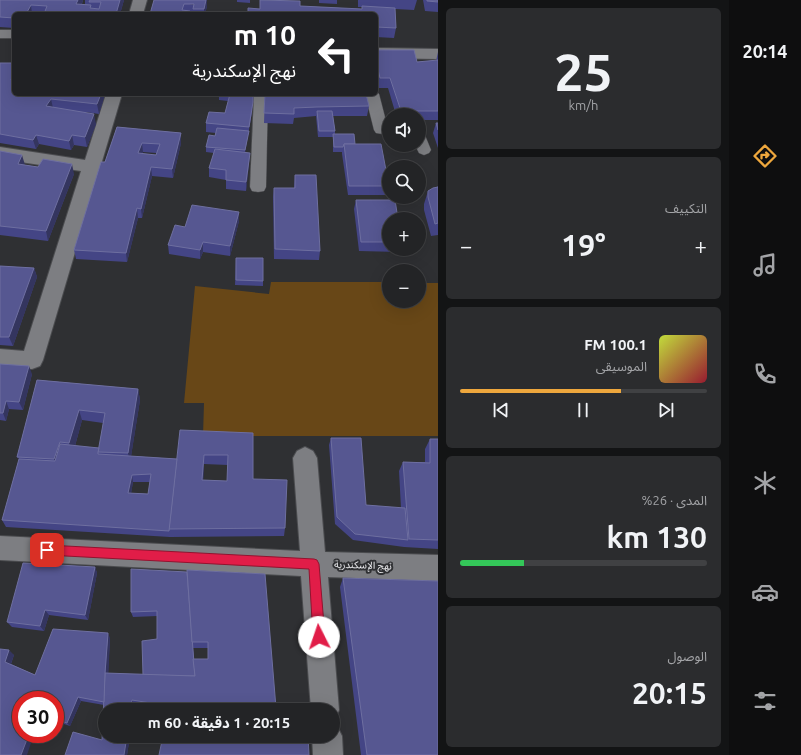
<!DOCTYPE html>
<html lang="ar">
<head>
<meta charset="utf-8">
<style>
	body { margin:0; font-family:Ubuntu,"Noto Sans Arabic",sans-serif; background:#2b2c2e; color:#f1f3f6; direction:rtl; height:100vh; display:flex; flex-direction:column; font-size:15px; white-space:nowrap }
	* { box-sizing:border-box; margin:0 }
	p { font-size:13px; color:#a3a4a7 }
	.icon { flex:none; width:22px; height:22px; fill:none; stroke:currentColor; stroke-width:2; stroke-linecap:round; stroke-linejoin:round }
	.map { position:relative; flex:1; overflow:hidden; direction:ltr }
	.drawer { display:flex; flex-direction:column; gap:8px; padding:8px; background:#131415; width:291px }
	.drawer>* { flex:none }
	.guide { position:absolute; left:12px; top:12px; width:366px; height:84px; border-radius:6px; box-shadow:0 4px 16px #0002,0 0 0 1px #404143; direction:rtl; background:#202124; color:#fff; overflow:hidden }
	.buttons { position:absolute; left:382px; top:108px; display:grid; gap:8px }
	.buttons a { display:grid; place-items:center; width:44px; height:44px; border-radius:50%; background:#232426; box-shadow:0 4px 16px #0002,0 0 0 1px #404143; font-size:20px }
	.speed { position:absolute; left:12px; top:691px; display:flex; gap:8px; font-size:20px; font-weight:700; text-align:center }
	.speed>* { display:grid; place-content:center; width:52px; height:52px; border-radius:50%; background:#232426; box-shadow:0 4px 16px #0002,0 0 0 1px #404143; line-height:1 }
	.speed .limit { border:6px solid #d22; background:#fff; color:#111 }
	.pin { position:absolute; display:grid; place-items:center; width:34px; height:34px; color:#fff; margin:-17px; border-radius:8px; box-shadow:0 2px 6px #0006 }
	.me { position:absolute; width:44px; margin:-22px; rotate:356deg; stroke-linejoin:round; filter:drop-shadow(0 0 3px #0008) }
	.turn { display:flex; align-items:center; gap:14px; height:84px; padding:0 16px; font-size:18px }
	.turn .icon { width:52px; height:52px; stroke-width:2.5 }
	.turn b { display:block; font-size:28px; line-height:34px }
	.big { font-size:30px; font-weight:700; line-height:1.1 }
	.drawer .widget { flex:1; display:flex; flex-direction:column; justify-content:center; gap:6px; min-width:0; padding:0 14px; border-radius:6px; background:#2b2c2e }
	.drawer .dial { align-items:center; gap:0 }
	.dial b { font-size:52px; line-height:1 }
	.song { display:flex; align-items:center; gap:12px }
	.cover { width:48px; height:48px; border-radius:6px; background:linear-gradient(135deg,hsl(70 70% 55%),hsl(350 70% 35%)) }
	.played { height:4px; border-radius:2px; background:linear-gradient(90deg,#eea73d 65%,#404143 65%) }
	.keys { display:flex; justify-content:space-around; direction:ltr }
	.heat { display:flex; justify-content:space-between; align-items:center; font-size:22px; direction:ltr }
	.charge { height:6px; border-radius:3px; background:linear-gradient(90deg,#34c759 26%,#404143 0) }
	.trip { position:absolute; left:98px; top:703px; width:242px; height:40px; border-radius:20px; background:#232426; box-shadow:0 4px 16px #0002,0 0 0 1px #404143; font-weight:700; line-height:40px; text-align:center; direction:rtl }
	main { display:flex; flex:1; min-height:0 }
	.dock { display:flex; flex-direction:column; width:72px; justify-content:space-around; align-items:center; background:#0e0e0f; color:#a3a4a7 }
	.dock .icon { width:28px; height:28px }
	.dock .current { color:#eea73d }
	.dock b { font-size:18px; color:#f1f3f6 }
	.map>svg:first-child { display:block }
	.green { fill:#684717 }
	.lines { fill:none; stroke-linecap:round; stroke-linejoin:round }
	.lane-casing { stroke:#4b4c4f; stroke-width:1 }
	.street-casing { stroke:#4b4c4f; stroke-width:2 }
	.lane { fill:#7d7e82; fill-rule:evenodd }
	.street { fill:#7d7e82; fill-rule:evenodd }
	.wall { fill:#444585; fill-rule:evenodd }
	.shaded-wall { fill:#34355f }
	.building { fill:#565791; stroke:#6e6fa0; fill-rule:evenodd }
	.route { fill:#e11d48; stroke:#92132f }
	.labels { text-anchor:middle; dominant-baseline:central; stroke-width:4; stroke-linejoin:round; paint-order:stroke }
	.street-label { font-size:10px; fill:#efeff2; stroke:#2f3033 }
</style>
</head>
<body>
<main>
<nav class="dock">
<b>20:14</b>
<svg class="icon current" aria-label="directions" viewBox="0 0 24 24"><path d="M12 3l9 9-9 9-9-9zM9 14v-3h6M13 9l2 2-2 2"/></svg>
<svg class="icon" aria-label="music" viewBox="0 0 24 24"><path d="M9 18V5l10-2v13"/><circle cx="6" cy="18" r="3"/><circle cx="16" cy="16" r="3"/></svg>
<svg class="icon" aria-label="phone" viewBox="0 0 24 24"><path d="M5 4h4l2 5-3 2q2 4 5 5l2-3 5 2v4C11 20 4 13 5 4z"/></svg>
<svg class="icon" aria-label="climate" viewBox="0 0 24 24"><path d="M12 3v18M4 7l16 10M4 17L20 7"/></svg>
<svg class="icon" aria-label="car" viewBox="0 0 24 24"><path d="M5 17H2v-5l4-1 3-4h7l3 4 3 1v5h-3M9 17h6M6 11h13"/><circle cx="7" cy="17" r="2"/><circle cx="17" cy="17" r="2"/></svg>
<svg class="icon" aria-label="filters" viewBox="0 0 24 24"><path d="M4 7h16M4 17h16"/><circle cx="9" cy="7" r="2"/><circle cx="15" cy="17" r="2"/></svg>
</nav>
<section class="drawer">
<div class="widget dial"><b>25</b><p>km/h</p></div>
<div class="widget"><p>التكييف</p>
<div class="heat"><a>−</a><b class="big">19°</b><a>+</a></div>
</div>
<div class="widget">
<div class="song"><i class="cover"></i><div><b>100.1 FM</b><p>الموسيقى</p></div></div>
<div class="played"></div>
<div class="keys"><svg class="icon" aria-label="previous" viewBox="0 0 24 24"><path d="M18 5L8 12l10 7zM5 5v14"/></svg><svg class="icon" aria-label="pause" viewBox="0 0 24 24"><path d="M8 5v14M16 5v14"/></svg><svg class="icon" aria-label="next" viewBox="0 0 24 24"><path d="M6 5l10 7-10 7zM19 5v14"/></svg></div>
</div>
<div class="widget"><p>المدى · 26%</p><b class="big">130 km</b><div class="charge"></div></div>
<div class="widget"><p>الوصول</p><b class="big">20:15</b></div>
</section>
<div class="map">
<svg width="438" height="755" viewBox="0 0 438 755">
	<rect width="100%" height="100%" fill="#2f3033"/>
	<polygon class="green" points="271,282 389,282 389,301 419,301 419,283 438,283 438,436 203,436 204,403 184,403 195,286 269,294"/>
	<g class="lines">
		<g class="lane-casing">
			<g id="lane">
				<polygon points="376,91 379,94 387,125 389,125 389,135 376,133 374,130 365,94 376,94"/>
				<polygon points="254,94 268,94 266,187 264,191 258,192 252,191 250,187"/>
				<polygon points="419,131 424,133 431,150 429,153 424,155 419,153 415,145 419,145"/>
			</g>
		</g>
		<g class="street-casing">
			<g id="street">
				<polygon points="133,0 147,0 143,14 129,14"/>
				<rect x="0" y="30" width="14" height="8"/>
				<polygon points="376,48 438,49 438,59 376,58"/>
				<polygon points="106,94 122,94 43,360 40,366 32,369 0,367 0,349 24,351 81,171 0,159 0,147 85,160"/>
				<polygon points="305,447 313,451 317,458 325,552 438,555 438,581 328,577 339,710 335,720 333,721 333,710 311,710 301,576 0,560 0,536 300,551 293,458 297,451"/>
				<polygon points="333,724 337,726 342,736 343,755 313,755 312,736 333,736"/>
			</g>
		</g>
		<use href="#lane" class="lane"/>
		<use href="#street" class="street"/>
	</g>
	<g class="wall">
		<polygon points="0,0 83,0 82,4 85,5 85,0 124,0 120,14 14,14 14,28 0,27"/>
		<polygon points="154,0 207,6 205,14 150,14"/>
		<polygon points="237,0 250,0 250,3 237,2"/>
		<polygon points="319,0 337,0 337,4 319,3"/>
		<polygon points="358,0 417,0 414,10 395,9 396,28 394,38 376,37 376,14 260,9 300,6 362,9 362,7 358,7"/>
		<polygon points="423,0 438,0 438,12 425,11"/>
		<polygon points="376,50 417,62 436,61 438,52 438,120 419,120 419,115 396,115 388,88 378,88 376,78"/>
		<polygon points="0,63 14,94 105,94 99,114 85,112 96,124 87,147 74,145 71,150 39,144 36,149 0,143"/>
		<polygon points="219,94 253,94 252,112 245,153 250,153 249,163 246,191 226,189 226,180 209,177 209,168 214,153 206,152 206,147 215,136 216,133 206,132 206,123 225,113 228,101 219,100"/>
		<polygon points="265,94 369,106 367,116 333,116 335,131 335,134 355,144 389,186 386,195 348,195 342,154 342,152 333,152 333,137 318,137 316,116 294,118 293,124 264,123"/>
		<polygon points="436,123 438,123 438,148 433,133"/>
		<path d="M117,127L181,133V143L173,178L152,176L142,218H138L127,262L76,259L74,250L105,162ZM143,152L156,153V155L143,154Z"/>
		<polygon points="0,151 25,165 74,174 48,241 0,235"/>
		<polygon points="295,175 320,251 319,260 274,259 273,197 274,188 294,188"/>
		<polygon points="438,186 438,235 431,236 424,210 424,204 428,191 437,187"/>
		<polygon points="356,200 389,219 389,249 400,249 399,252 359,251 354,209"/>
		<polygon points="239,212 239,221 230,256 203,252 200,259 169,254 168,245 185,227"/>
		<polygon points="236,258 263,281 263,286 235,285"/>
		<polygon points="0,266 34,268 37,277 13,346 0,345"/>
		<polygon points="0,364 32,374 23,410 9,409 6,421 0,420"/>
		<path d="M37,380L138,389L140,400L131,456L177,459L253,433V479L285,528L284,536L170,537L6,527L2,520L19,459L17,457ZM82,420L103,423L99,448L75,446ZM204,464L228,465L227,481L203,480ZM133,482H150L148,494L131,493Z"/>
		<polygon points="331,438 366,505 401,508 399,471 403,462 425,462 425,449 430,439 438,439 438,549 404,547 353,540 335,524 329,445"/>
		<polygon points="95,567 97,573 88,620 49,615 44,631 12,627 7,622"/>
		<path d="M187,572L276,708L275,710H168L134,704L133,710H105V736H130L127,755H65L102,740L104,705L81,701L70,726L55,721V700H21L0,649L14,655L11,664L35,675L110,638L108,673L143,675L157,639V616L133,617L131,612ZM193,648H208V659H194Z"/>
		<polygon points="343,578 438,755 361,755 340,587"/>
	</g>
	<g class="shaded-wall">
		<polygon points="78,0 83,0 78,14 76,4"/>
		<polygon points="120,0 124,0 120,14 116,14"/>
		<polygon points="206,0 207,0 207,6 205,14 204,14 204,9"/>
		<polygon points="31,5 32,14 26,14"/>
		<polygon points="14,70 14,88 11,80"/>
		<polygon points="101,94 105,94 99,114 97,104"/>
		<polygon points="51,99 53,108 46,106"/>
		<polygon points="94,114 96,124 87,147 85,137"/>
		<polygon points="181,133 181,143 173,178 172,169"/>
		<polygon points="36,135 39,144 36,149 33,140"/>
		<polygon points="72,135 74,145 71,150 69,141"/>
		<polygon points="142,143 143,152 140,163 138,153"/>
		<polygon points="250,153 249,163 246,191 246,182"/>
		<polygon points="22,155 25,165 18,164"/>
		<polygon points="72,164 74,174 48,241 46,231"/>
		<polygon points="151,167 152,176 142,218 141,209"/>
		<polygon points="137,208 138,218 127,262 126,253"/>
		<polygon points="239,212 239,221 230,256 230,246"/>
		<polygon points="203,242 203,252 200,259 200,250"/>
		<polygon points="34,268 37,277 13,346 9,337"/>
		<polygon points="29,366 32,374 23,410 19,402"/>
		<polygon points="138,389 140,400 130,463 128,453"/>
		<polygon points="6,401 9,409 6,421 3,413"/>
		<polygon points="79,410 82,420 73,453 69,443"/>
		<polygon points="60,442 63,452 58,468 54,459"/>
		<polygon points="204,455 204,464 203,490 202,480"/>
		<polygon points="132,475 133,482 130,500 128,493"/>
		<polygon points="95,567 97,573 88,620 85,615"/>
		<polygon points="45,610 49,615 44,631 40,626"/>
		<polygon points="108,633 110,638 107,706 104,702"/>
		<polygon points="9,650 14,655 10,666 5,662"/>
		<polygon points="78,697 81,701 70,726 67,723"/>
		<polygon points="132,700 134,704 133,710 130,710"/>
		<polygon points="29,734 34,734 27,755 21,755"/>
		<polygon points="127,736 130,736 127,755 124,755"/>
	</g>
	<g class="building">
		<polygon points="0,0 78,0 76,4 91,5 90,8 99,9 101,2 89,2 90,0 120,0 116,14 44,14 47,6 31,5 26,14 14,14 14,18 0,17"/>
		<polygon points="154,0 206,0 204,9 193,9 194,4 184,4 182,10 190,11 189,14 150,14"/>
		<polygon points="260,0 300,1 300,6 362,9 362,6 395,8 396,28 376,27 376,14 248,14 248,8 260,9"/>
		<polygon points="427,0 438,0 438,2 427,1"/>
		<polygon points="376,50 414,50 417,62 438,60 438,111 401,111 390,78 380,78 376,61"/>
		<polygon points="14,58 14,70 11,80 14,81 14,94 101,94 97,104 51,99 46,106 94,114 85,137 72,135 69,141 36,135 33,140 0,134 0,63 12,63"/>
		<polygon points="230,94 253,94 253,102 249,127 206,123 209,112 225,113"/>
		<polygon points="265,94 366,94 369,106 317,107 294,108 294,114 264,113"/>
		<polygon points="317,111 332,111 335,131 319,131"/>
		<polygon points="436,123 438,123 438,130"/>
		<path d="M117,127L181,133L172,169L151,167L141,209L137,208L126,253L74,250L101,162H105ZM142,143L160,144L156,155L138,153Z"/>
		<polygon points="217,128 249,131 245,150 206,147 209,135 215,136"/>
		<polygon points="333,134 354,134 355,144 344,144 343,147 334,147"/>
		<polygon points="344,144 381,144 389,186 349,186"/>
		<polygon points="215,149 250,153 246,182 226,180 226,170 209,168"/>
		<polygon points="0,151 22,155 18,164 38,167 43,159 72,164 46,231 0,226"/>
		<polygon points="295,175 316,175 320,251 275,249 274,188 295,188"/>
		<polygon points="438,187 438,223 435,224 428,197 428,191 433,188"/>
		<polygon points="356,200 395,200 398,219 389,219 389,242 361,242"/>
		<polygon points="192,205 239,212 230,246 203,242 200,250 168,245 175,225 185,227"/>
		<polygon points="236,258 263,258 263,281 236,280"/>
		<polygon points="0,266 34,268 9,337 0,337"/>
		<polygon points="0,364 29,366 19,402 6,401 3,413 0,413"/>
		<polygon points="37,380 138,389 128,453 98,452 105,413 79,410 69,443 60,442 54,459 17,457"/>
		<path d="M180,430L253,433V479L287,480L285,528L169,529ZM204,455H228L227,481L202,480Z"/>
		<polygon points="331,438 361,438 366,505 405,508 408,540 355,534 337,517"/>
		<polygon points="430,439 438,439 438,540 409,539 403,462 430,463"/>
		<path d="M60,444L99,448L98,452V454L177,459L169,531L2,520L19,459L55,461ZM151,474L148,494L128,493L132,475Z"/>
		<polygon points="23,563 95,567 85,615 45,610 40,626 7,622"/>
		<polygon points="131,569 187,572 195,676 143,675 142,641 157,639 157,611 131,612"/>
		<polygon points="187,570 265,574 276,708 192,708 192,710 168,710 169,706 132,700 130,710 105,710 105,736 127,736 124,755 65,755 73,732 102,740 105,673 195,676 193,659 208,659 208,642 192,642"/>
		<polygon points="343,578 438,581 438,755 367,755"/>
		<polygon points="53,629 108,633 105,673 104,702 78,697 67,723 55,719 55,700 21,700 21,734 29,734 21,755 0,755 0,649 9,650 5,662 35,675"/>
		<polygon points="163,736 189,736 189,740 268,736 308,736 309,755 159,755"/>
	</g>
	<polygon class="route" points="47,545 314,559 317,560 319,564 325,637 323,641 319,643 315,641 313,637 309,569 47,555 43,554 42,550 43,546"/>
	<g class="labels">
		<g class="street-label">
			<text transform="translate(363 565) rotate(2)">نهج الإسكندرية</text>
		</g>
	</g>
</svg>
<div class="buttons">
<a><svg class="icon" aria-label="sound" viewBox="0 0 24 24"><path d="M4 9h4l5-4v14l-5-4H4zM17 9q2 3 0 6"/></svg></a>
<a><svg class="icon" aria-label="search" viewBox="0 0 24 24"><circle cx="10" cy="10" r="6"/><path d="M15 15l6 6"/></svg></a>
<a>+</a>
<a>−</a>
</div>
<div class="speed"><div class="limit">30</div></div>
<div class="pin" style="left:47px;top:550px;background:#d93025"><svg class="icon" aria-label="arrive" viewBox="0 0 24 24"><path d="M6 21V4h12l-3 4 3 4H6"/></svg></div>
<svg class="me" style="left:319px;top:637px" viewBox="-20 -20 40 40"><circle r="19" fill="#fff"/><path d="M0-13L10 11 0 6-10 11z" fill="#e11d48"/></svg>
<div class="trip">20:15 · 1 دقيقة · 60 m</div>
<div class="guide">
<div class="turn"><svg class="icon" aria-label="left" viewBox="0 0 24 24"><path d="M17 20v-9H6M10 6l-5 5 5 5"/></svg><div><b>10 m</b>نهج الإسكندرية</div></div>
</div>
</div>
</main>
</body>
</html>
